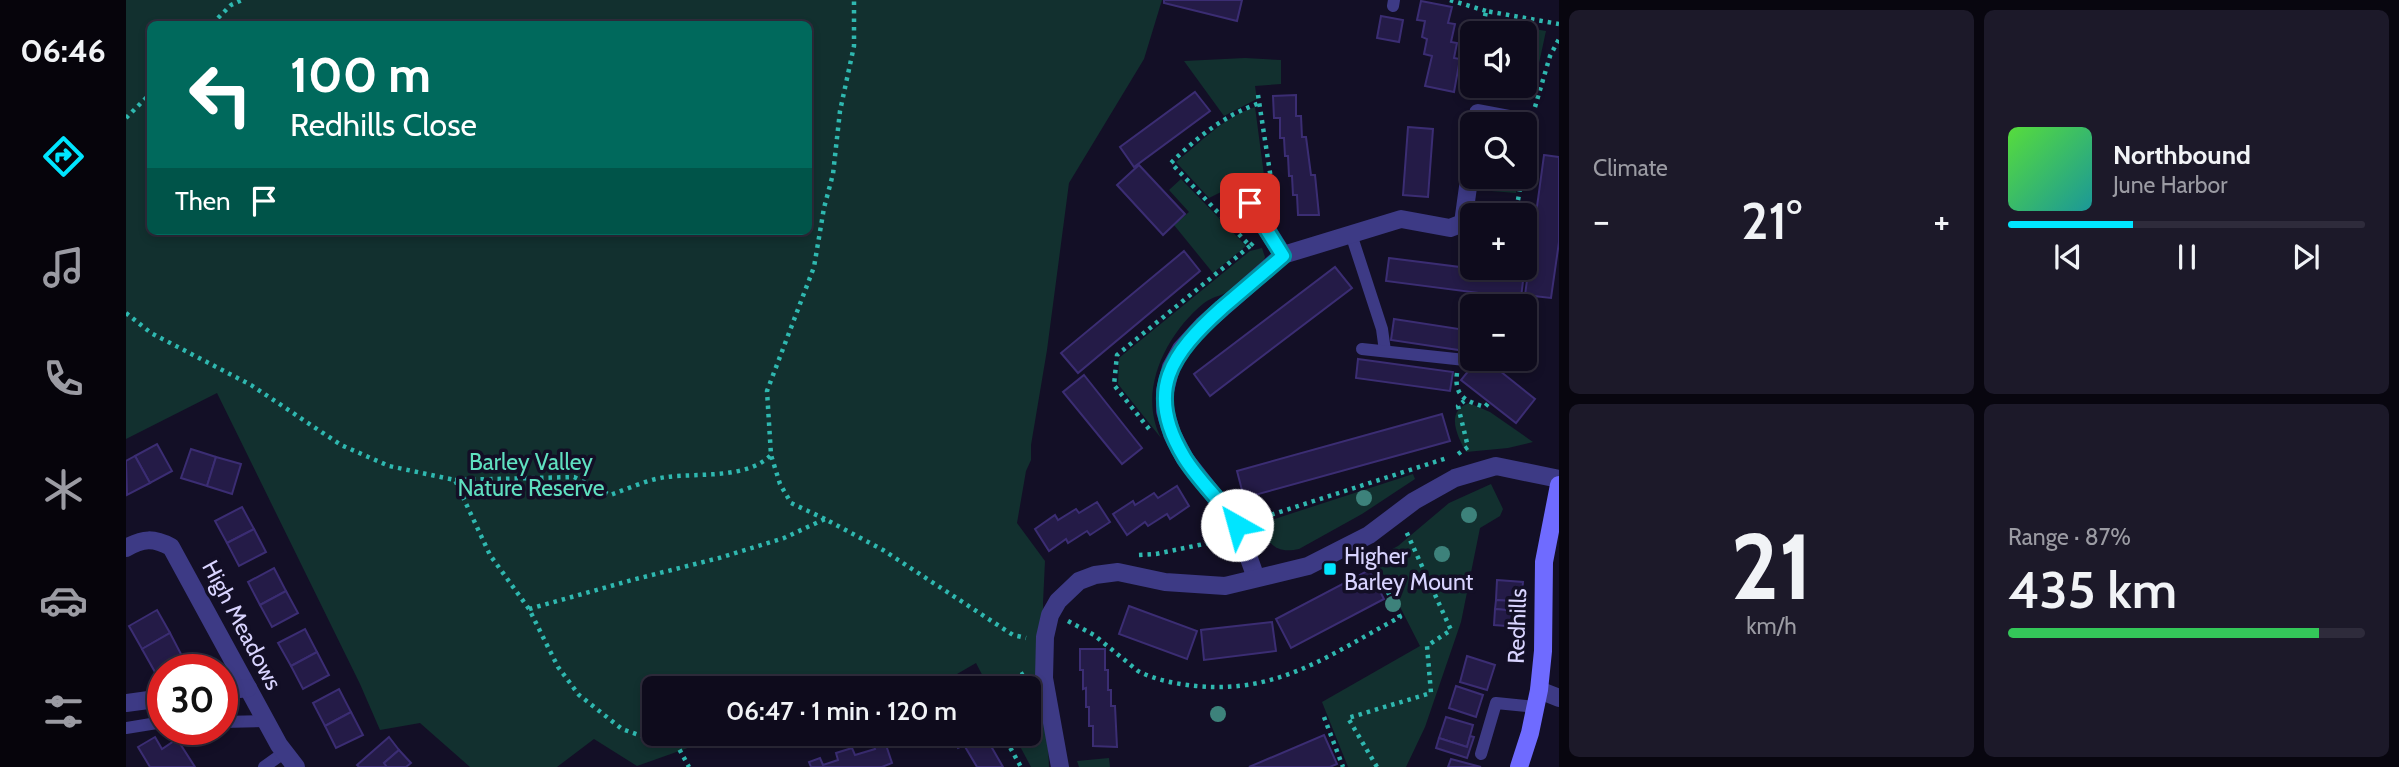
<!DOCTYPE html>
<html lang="en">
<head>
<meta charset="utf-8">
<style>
	body { margin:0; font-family:Cabin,sans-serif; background:#1c1929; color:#f1f3f6; height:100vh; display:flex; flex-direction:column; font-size:26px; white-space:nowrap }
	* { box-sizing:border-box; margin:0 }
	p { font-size:23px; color:#9b9ba3 }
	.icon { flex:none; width:38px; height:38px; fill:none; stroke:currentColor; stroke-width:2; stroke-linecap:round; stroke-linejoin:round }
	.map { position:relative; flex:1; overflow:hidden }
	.drawer { display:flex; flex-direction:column; gap:10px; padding:10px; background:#08060f; width:840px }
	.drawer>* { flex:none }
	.guide { position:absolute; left:21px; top:21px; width:665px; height:214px; border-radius:10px; box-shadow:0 4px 10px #0003,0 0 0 2px #2e2b3b; background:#00695c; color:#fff; overflow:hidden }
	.controls { position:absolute; left:1334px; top:21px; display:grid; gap:14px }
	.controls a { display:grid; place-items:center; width:77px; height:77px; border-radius:10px; background:#0e0b1c; box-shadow:0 4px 10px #0003,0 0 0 2px #2e2b3b; font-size:35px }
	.speed { position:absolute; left:21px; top:654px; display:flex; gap:14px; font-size:35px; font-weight:700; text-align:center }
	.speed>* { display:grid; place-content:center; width:91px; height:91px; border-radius:50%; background:#0e0b1c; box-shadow:0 4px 10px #0003,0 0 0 2px #2e2b3b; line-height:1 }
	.speed .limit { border:10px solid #d22; background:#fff; color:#111 }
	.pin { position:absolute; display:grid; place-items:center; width:60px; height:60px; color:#fff; margin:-30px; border-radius:14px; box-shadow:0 4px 10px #0006 }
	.me { position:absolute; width:77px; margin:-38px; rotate:322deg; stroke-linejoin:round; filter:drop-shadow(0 0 5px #0008) }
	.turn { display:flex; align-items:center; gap:24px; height:147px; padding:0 28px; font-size:32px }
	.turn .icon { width:91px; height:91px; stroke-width:2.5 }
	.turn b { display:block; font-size:49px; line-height:60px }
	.then { display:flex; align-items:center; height:66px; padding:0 28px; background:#0003; gap:14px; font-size:26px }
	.big { font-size:52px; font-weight:600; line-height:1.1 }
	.drawer .card { flex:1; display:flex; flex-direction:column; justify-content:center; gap:10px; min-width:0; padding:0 24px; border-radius:10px; background:#1c1929 }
	.drawer .dial { align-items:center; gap:0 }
	.dial b { font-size:91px; line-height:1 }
	.song { display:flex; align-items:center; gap:21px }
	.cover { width:84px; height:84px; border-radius:10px; background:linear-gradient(135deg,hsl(110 70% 55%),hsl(180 70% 35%)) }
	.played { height:7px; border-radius:4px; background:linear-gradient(90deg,#00e5ff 35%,#2e2b3b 35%) }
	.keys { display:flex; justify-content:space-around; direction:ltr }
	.heat { display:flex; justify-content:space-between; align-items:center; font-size:38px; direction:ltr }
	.charge { height:10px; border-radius:5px; background:linear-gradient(90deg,#34c759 87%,#2e2b3b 0) }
	.drawer .tiles { flex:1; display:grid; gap:10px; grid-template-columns:repeat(2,1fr) }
	.trip { position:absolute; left:516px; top:676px; width:399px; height:70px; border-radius:10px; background:#0e0b1c; box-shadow:0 4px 10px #0003,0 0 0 2px #2e2b3b; font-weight:600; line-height:70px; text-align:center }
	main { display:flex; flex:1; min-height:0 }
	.dock { display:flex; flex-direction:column; width:126px; justify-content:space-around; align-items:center; background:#06040b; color:#9b9ba3 }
	.dock .icon { width:49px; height:49px }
	.dock .current { color:#00e5ff }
	.dock b { font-size:32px; color:#f1f3f6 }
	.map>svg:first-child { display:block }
	.green { fill:#12302f; fill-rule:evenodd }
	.building { fill:#241b47; stroke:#3b2d73; stroke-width:2 }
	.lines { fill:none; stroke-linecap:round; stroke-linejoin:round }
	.path { stroke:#2fb8b0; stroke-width:4.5; stroke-dasharray:3.5 5; stroke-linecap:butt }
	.lane { stroke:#3d3a85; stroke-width:12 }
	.street { stroke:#3d3a85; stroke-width:18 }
	.secondary { stroke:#6f6bff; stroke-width:18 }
	.tree { fill:#3d827b }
	.route-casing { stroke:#0095a6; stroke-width:18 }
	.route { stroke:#00e5ff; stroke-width:12 }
	.poi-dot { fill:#00e5ff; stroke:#130f26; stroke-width:2.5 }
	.labels { text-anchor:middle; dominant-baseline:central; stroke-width:7; stroke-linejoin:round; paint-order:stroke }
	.park-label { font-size:23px; fill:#5fe0c0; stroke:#130f26 }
	.poi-label { font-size:23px; fill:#d9d4ff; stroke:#130f26; text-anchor:start }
	.street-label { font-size:23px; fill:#d9d4ff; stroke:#130f26 }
</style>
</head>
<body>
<main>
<nav class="dock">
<b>06:46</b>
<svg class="icon current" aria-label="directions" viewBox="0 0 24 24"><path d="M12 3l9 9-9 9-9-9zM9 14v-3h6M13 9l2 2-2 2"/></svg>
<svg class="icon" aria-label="music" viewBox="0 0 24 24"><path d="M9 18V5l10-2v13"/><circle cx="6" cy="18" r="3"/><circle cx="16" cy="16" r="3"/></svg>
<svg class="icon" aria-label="phone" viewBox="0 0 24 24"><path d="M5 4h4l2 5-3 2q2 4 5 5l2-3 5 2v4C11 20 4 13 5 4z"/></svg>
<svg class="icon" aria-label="climate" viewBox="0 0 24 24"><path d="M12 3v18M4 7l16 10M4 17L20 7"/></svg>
<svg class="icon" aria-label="car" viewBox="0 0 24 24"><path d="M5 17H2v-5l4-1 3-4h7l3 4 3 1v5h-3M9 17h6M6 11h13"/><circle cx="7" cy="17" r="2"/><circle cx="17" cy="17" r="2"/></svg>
<svg class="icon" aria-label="filters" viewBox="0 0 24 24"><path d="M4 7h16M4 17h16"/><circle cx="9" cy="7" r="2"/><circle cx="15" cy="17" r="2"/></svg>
</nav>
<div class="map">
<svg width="1433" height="767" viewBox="0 0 1433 767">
	<rect width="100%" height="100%" fill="#130f26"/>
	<g class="green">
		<path d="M0,0H1036L1018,59L943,183L921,350L905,445V460L900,471L891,523L919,561L917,603L923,767H905L887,733H903V688H863L850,663L812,685L792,688H528V733H604L511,766L468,739L431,767H344L294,723L254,730L234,684L91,393L0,439ZM24,24H682V231H24Z"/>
		<polygon points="1363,21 1420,31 1405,100 1353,86 1398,86 1398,33 1361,33"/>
		<polygon points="1119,58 1155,60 1155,84 1129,86 1131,99 1098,116 1058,61"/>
		<path d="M1129,107L1138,175L1121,179L1083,198L1050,162C1074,143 1099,116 1129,107Z"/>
		<polygon points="1351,177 1392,177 1390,193 1365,191 1355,188"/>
		<polygon points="1055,179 1120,246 1087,273 1048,225 1063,212 1043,190"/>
		<path d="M1136,248L1139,257L1137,264C1127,272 1118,282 1108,289C1099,295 1087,296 1078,303C1040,334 1011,391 1035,438L992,384L993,358L1124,251Z"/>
		<path d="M1343,403L1364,412L1407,442L1382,448L1340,452C1331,436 1319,411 1343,403Z"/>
		<path d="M1287,474L1289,479L1236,514L1173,549C1150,554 1142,544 1133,524Z"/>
		<polygon points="1365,484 1377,509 1374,516 1354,528 1335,622 1299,727 1280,767 1222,767 1196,702 1294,646 1249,558 1272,546 1323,503"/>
		<polygon points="983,758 984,767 953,767 951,761"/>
	</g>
	<g class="building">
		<polygon points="1038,0 1116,0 1111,21 1038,3"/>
		<polygon points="1295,1 1326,7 1322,23 1329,24 1325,42 1331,43 1328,58 1334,59 1328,92 1299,86 1306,56 1298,54 1301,39 1296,37 1299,21 1291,20"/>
		<polygon points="1255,16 1277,20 1273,42 1251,38"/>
		<polygon points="1069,92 1084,111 1008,167 994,147"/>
		<polygon points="1170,95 1170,116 1175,116 1176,137 1180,137 1185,175 1189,175 1193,215 1172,215 1171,195 1167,195 1166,176 1163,176 1162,156 1159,156 1158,138 1154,138 1154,118 1148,118 1147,96"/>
		<polygon points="1282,127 1307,129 1302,197 1277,195"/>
		<polygon points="1418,155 1433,157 1433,242 1425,298 1399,295"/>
		<polygon points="1013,165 1059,214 1037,235 991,185"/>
		<polygon points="1058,251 1074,271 952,373 935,353"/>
		<polygon points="1263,258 1373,272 1373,278 1397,281 1394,306 1368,302 1369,295 1260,281"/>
		<polygon points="1209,267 1226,288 1084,396 1068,374"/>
		<polygon points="1268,319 1346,331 1346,352 1265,340"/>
		<polygon points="1232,359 1327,372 1324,391 1230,378"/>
		<polygon points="1352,359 1359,359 1409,399 1390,423 1335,380"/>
		<polygon points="958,375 1016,448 996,464 937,392"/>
		<polygon points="1316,414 1324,441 1118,498 1111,471"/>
		<polygon points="31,444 46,471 24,483 9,456"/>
		<polygon points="65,449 90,457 81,486 55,478"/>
		<polygon points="9,456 24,483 1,495 0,461"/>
		<polygon points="90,457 115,464 106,494 81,486"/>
		<polygon points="1051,486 1063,506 1044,519 1041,514 1022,526 1019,522 1001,535 987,514 1007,501 1009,505 1028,493 1032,498"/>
		<polygon points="971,502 984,522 964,535 961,531 942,543 940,539 923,551 909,529 929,515 932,520 950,509 953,513"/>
		<polygon points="116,507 128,529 101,543 89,521"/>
		<polygon points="128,529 140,552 113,566 101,543"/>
		<polygon points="148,568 160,591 134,605 122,582"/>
		<polygon points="1243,570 1258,599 1165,648 1150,619"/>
		<polygon points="1371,580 1397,582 1395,602 1370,600"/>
		<polygon points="160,591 172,613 146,627 134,605"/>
		<polygon points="1370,600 1387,601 1386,611 1369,609"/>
		<polygon points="1003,606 1071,631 1061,659 993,634"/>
		<polygon points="1369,609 1395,611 1394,627 1368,625"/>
		<polygon points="31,610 44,633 16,649 3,626"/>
		<polygon points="1146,622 1150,651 1078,660 1075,630"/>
		<polygon points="179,629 191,652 165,666 152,643"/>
		<polygon points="44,633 56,656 29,672 16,649"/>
		<polygon points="954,649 979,649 979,670 982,670 982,690 985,690 985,706 989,706 991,747 967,746 967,726 963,726 963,707 960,707 960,688 957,689 957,670 954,670"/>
		<polygon points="191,652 203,675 177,689 165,666"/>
		<polygon points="1341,656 1369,665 1361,690 1334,682"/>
		<polygon points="1330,686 1357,695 1350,717 1323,708"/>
		<polygon points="213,689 225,712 199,726 187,703"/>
		<polygon points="225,712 237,735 210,748 199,726"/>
		<polygon points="1320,717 1347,725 1341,747 1313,738"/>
		<polygon points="824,733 850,733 853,737 858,734 877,767 851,767 838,745 832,748"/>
		<polygon points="1198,735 1211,764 1204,767 1123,767"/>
		<polygon points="757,736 766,763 756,767 685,767 683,762 694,758 697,765 712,760 710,753 726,748 729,755 749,749 746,740"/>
		<polygon points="1344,736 1348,737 1341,758 1310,748 1313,738 1341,747"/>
		<polygon points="29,737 36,749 51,739 69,767 24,767 12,747"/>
		<polygon points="263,737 273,750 258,763 261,767 233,767 231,765"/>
		<polygon points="273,750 285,763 280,767 261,767 258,763"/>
		<polygon points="1325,759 1355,767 1322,767"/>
	</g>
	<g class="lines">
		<g class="path">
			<polyline points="1324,0 1360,11"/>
			<polyline points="86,24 105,5 116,0"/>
			<polyline points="1356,33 1360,11 1433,24"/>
			<polyline points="1132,95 1149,205"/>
			<polyline points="1409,107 1424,56 1433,39"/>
			<polyline points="0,118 24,94"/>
			<polyline points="1398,162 1402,139"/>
			<polyline points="1392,200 1396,177"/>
			<path d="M1127,243L1124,246L1045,163C1070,138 1100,114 1134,103"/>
			<polyline points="0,313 25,333 125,385 215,445 263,466 329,480 364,555 403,609 432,667 453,695 496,729 524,739 551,745 563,767"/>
			<path d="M1331,373C1328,396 1339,401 1359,407L1363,402"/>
			<polyline points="1023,429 988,385 991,355 1124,246"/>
			<polyline points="1332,454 1342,447 1332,406 1338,401"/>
			<path d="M329,480L448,477L484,495C502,489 522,479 541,477C573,473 621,479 645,455"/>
			<polyline points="699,519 665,503 654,484 645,455 641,391 688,267 698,208 707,174 714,111 728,46 728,0"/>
			<polyline points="1129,520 1321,458"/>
			<polyline points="1013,555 1030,554 1097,540"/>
			<polyline points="403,609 506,580 593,558 658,538 699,519 757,550 887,635 900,638"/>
			<path d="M942,621L968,635L1012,671C1029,680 1051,684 1070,686C1154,694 1204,654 1274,617L1244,555"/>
			<polyline points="873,688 900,672"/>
			<polyline points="1198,717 1217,767"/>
			<polyline points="876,733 895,767"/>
			<polyline points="1251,767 1222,718 1305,693 1301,646 1325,630 1280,531"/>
		</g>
		<g class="lane">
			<polyline points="1267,6 1268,0"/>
			<polyline points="1225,234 1256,329 1259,351"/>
			<polyline points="1236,349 1339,360"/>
			<polyline points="96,722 140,721"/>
			<polyline points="0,728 37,722"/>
			<polyline points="1355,754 1370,703 1409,707"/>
			<polyline points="138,767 159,752"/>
		</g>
		<g class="street">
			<polyline points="1350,124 1352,113 1404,123"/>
			<polyline points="1124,203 1157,255"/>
			<polyline points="1339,212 1383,215"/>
			<path d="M0,548C17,538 28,538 45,547L153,745L170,767"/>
			<polyline points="1130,578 1111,525 1059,459 1046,434 1039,411 1039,391 1045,367 1055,349 1077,325 1157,255 1275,219 1324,228 1337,223 1346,158"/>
			<polyline points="1413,690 1433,698"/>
			<polyline points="96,691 122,688"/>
			<polyline points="0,703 37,698"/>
			<polyline points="934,767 918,678 919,637 924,615 932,601 953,581 969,575 992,572 1039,582 1099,586 1182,566 1243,535 1288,501 1329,478 1370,466 1433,479"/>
		</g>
		<polyline class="secondary" points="1393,767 1404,733 1413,690 1417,651 1418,562 1433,485"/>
	</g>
	<g class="tree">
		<circle cx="1238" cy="498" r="8"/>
		<circle cx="1343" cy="515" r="8"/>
		<circle cx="1316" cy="554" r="8"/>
		<circle cx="1267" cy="604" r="8"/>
		<circle cx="1092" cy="714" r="8"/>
	</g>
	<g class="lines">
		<g class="route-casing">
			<path id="route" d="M1111,525C1096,501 1073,482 1058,457C1018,391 1045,354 1096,308C1116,291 1137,273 1157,256L1124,203"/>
		</g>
		<use href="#route" class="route"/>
	</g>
	<rect class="poi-dot" x="1197" y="562" width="14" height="14" rx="3.5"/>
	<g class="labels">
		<g class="park-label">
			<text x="405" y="462">Barley Valley<tspan x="405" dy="26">Nature Reserve</tspan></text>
		</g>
		<g class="poi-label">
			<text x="1218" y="556">Higher<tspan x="1218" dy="26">Barley Mount</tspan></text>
		</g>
		<g class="street-label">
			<text transform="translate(116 625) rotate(62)">High Meadows</text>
			<text transform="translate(1391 626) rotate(-88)">Redhills</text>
		</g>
	</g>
</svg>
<div class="controls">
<a><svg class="icon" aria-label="sound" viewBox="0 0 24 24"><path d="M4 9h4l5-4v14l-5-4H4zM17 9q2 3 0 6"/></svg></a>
<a><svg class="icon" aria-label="search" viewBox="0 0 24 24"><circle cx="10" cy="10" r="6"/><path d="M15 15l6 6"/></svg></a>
<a>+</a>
<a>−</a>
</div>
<div class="speed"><div class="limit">30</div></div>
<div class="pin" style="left:1124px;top:203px;background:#d93025"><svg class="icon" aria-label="arrive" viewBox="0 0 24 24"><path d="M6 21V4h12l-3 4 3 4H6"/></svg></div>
<svg class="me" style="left:1111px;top:525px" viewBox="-20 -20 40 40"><circle r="19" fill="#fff"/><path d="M0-13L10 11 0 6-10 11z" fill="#00e5ff"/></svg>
<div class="trip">06:47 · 1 min · 120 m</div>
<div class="guide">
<div class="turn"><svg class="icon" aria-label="left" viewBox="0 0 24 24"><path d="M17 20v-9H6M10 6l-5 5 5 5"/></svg><div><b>100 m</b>Redhills Close</div></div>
<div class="then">Then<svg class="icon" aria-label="arrive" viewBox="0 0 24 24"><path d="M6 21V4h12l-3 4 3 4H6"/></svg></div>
</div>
</div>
<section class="drawer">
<div class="tiles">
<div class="card"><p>Climate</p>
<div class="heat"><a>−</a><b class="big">21°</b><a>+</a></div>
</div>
<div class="card">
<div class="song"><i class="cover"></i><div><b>Northbound</b><p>June Harbor</p></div></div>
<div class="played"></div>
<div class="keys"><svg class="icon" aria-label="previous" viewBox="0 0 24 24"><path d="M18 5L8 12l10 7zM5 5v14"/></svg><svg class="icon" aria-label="pause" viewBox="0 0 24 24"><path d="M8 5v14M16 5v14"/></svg><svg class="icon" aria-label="next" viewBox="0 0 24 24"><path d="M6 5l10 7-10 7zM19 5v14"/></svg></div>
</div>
<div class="card dial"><b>21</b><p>km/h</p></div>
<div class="card"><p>Range · 87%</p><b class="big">435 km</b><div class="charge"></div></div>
</div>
</section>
</main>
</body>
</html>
